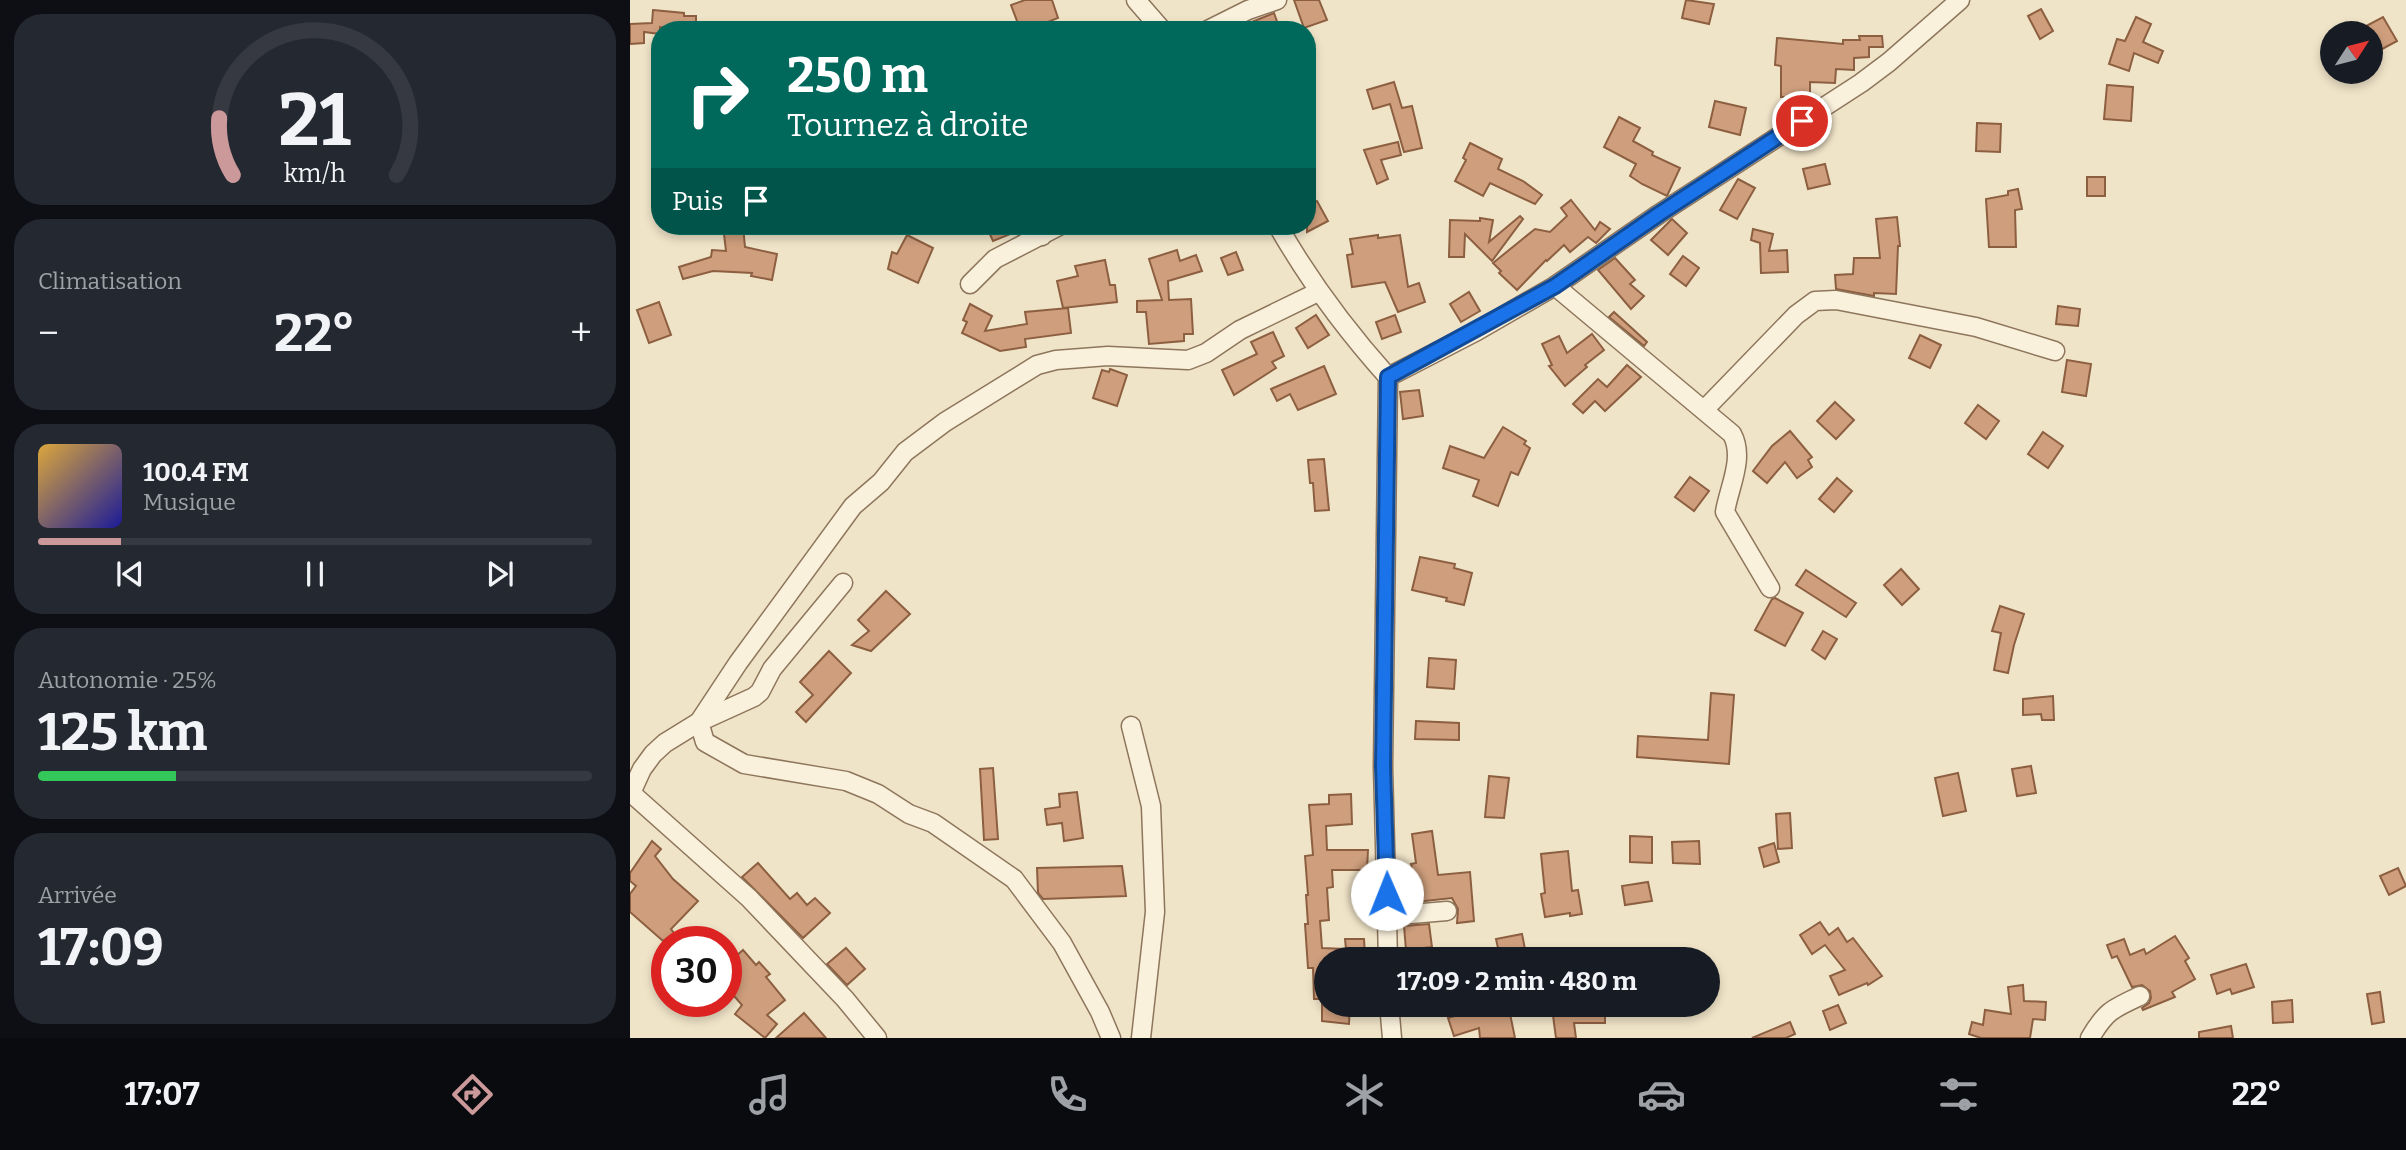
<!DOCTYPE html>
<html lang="fr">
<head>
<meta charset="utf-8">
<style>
	body { margin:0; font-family:Bitter,serif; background:#242831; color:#f1f3f6; height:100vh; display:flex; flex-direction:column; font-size:26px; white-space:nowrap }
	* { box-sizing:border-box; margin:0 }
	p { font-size:23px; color:#9ea1a6 }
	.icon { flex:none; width:38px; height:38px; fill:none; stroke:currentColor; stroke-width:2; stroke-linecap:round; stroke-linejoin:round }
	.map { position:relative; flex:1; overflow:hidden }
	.drawer { display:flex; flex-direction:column; gap:14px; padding:14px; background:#0d0f14; width:630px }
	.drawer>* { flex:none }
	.guide { position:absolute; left:21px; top:21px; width:665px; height:214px; border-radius:28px; box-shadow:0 4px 10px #0003; background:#00695c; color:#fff; overflow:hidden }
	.needle { width:46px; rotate:54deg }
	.tools { position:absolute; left:1690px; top:21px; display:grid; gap:14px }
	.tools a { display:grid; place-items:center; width:63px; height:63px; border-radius:50%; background:#171b24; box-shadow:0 4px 10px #0003; font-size:35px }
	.speed { position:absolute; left:21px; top:926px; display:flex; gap:14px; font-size:35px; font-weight:700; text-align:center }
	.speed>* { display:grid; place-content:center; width:91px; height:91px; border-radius:50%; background:#171b24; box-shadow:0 4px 10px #0003; line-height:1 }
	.speed .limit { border:10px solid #d22; background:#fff; color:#111 }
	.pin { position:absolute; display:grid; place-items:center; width:60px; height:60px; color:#fff; margin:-30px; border:4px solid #fff; border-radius:50%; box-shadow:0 2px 7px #0007 }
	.me { position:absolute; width:77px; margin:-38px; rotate:359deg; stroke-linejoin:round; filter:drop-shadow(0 0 5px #0008) }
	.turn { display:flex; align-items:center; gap:24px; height:147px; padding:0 21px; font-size:32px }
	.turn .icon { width:91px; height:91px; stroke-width:2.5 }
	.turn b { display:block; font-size:49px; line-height:60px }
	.then { display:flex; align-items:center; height:66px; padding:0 21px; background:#0003; gap:14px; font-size:26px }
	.big { font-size:52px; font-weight:700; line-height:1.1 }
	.drawer .widget { flex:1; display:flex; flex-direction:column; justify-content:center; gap:10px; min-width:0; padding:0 24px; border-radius:28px; background:#242831 }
	.drawer .dial { align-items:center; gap:0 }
	.dial svg { height:182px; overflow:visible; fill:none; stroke:#363941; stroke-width:7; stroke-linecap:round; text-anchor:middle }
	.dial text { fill:#f1f3f6; stroke:none }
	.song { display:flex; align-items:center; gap:21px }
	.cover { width:84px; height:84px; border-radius:10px; background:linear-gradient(135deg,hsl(40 70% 55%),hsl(240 70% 35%)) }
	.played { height:7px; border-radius:4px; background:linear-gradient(90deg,#cc999b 15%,#363941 15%) }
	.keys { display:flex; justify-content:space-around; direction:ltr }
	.heat { display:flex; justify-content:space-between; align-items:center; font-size:38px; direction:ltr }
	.charge { height:10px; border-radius:5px; background:linear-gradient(90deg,#34c759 25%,#363941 0) }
	.trip { position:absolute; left:684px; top:947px; width:406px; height:70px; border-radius:35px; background:#171b24; box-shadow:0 4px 10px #0003; font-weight:700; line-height:70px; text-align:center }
	.tabs { display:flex; height:112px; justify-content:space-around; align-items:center; background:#090b0e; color:#9ea1a6 }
	.tabs .icon { width:49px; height:49px }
	.tabs .current { color:#cc999b }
	.tabs b { font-size:32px; color:#f1f3f6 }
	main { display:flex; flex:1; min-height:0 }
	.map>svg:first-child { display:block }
	.building { fill:#cf9f7d; stroke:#8d5f41; stroke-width:2 }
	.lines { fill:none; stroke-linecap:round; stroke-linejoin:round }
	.street-casing { stroke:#8d765c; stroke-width:21 }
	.street { stroke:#faf1dc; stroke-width:18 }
	.route-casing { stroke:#114b97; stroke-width:18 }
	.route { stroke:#1a73e8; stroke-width:12 }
</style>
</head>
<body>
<main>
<section class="drawer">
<div class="widget dial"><svg viewBox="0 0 100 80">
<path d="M14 69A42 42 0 1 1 86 69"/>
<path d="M14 69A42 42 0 0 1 8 44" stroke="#cc999b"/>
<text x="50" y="56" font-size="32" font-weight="700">21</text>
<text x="50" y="72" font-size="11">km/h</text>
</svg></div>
<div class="widget"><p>Climatisation</p>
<div class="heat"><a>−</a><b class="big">22°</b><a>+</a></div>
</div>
<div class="widget">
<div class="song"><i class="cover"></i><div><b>100.4 FM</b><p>Musique</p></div></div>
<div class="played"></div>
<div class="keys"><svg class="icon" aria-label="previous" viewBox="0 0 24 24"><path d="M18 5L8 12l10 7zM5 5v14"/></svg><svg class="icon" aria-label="pause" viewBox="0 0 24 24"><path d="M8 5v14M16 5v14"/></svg><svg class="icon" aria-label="next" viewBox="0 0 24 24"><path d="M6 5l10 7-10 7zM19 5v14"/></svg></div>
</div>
<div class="widget"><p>Autonomie · 25%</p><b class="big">125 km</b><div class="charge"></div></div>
<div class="widget"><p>Arrivée</p><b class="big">17:09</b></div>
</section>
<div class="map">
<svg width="1776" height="1038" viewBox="0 0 1776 1038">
	<rect width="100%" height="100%" fill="#f0e4c8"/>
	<g class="building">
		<polygon points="395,0 422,0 428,18 408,26 407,23 390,29 381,5"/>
		<polygon points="664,0 689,0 697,20 674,28"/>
		<polygon points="1056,0 1084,4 1079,24 1052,18"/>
		<polygon points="1411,9 1423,31 1410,39 1398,16"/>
		<polygon points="23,10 54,13 54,16 66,16 66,30 30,27 30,34 14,32 14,43 0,44 0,24 22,23"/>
		<polygon points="644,13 650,30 616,30 614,25"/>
		<polygon points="1506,17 1521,24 1513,42 1533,51 1528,63 1504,53 1499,71 1479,64 1487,39 1495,41"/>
		<polygon points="1753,17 1767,41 1745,53 1741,46 1741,33 1723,33"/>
		<polygon points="1229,36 1252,36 1253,47 1239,47 1239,57 1224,58 1224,70 1206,69 1205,83 1180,82 1180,97 1151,97 1151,66 1145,65 1147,38 1213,44 1213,40 1230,40"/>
		<polygon points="764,82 772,108 782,106 792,148 774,152 760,104 743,109 737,90"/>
		<polygon points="1477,85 1503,87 1501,121 1474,119"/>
		<polygon points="1085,101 1116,108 1110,135 1079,127"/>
		<polygon points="989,117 1010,128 1003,141 1023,152 1022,155 1050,168 1037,196 1012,184 1000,176 1006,164 974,147"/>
		<polygon points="1347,123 1371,124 1370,152 1346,151"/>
		<polygon points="768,142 771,155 751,160 758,179 747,184 734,150"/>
		<polygon points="840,143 872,159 868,169 893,181 912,195 905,204 860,183 853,196 825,181 836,160 833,158"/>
		<polygon points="1195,164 1200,184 1178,189 1173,169"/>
		<rect x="1457" y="177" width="18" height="19"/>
		<polygon points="1108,179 1125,188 1107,219 1090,210"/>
		<polygon points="1388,189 1392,209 1385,210 1386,247 1359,247 1356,199 1378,195 1378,191"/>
		<polygon points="941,200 965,230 970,222 980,229 966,243 958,237 940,252 934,245 917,261 916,260 887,290 869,273 871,271 863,263 905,229 920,232 937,216 931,208"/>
		<polygon points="687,201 698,221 677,232 677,206"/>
		<polygon points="890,216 893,219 862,261 835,234 834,257 819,257 820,220 850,221 850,218 863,220 859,242"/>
		<polygon points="1267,217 1270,246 1268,246 1266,294 1244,293 1244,296 1206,289 1205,275 1223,274 1224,258 1250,258 1246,219"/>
		<polygon points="1042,219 1057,233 1038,255 1021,240"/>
		<polygon points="93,226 113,226 115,247 147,254 142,280 121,276 122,273 83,271 53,279 49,267 81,257 82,250 96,251"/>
		<polygon points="356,226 381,226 383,233 363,241"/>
		<polygon points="1123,229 1143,234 1139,251 1157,250 1158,272 1131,273 1130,243 1121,240"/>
		<polygon points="277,235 303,248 288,283 258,269 262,252 267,254"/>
		<polygon points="748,235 748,238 770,235 778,287 789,283 795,302 768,312 755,282 722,287 717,255 723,254 720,239"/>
		<polygon points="547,250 550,261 566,255 572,271 538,281 539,300 561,299 563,334 554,334 554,341 519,344 516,312 507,312 507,301 532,300 519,259"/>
		<polygon points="606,252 613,270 598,275 591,258"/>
		<polygon points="1053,256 1069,268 1056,286 1040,274"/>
		<polygon points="985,258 1005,280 1000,284 1014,296 1001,309 968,270"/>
		<polygon points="475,260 480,285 485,285 487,302 433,308 427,281 448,276 445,266"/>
		<polygon points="839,292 850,311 831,322 820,304"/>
		<polygon points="29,302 41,335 19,343 7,310"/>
		<polygon points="340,304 362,316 355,331 397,324 395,312 438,308 441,333 395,339 396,347 370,351 332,333 337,322 333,320"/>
		<polygon points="1428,306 1450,309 1448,326 1426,324"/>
		<polygon points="984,312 1017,342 1014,346 979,317"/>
		<polygon points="686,315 699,335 678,348 666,328"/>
		<polygon points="765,315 771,332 752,339 746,322"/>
		<polygon points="643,332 654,356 642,362 646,368 604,395 592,370 627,354 621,342"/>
		<polygon points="962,334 974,350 955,365 957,367 935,386 919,366 922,365 912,344 929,336 937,353"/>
		<polygon points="1290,335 1311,345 1300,368 1279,358"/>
		<polygon points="1437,360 1461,364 1456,396 1432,392"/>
		<polygon points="997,365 1011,377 975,411 965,401 953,413 943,404 968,379 977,387"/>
		<polygon points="694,366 706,394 668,410 660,394 647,401 641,389"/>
		<polygon points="480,369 497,375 487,406 463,398 472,370 479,372"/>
		<polygon points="789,390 793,416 773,419 770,392"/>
		<polygon points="1205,402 1224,420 1206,439 1187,421"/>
		<polygon points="1348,405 1369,421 1356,439 1335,423"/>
		<polygon points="873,427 896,441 894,444 900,448 888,475 881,472 868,506 843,496 849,480 813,468 820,446 854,458"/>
		<polygon points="1160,431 1182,457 1178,460 1182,467 1167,478 1155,462 1137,483 1123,471 1142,446"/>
		<polygon points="1413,432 1433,446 1418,468 1398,454"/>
		<polygon points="694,459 699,510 685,511 683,483 680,483 678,460"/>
		<polygon points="1060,477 1079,491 1064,511 1045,497"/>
		<polygon points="1207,478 1222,491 1204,512 1189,499"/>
		<polygon points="790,557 825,564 824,568 842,573 834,605 816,601 817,598 782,590"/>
		<polygon points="1271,569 1289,589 1272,605 1254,585"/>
		<polygon points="1176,570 1226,603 1216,617 1166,585"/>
		<polygon points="256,591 280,614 241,651 222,645 239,631 228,620"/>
		<polygon points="1145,598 1173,613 1155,646 1125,630 1142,599"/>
		<polygon points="1370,606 1394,614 1384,645 1378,673 1364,670 1371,633 1362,631"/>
		<polygon points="1193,631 1207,639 1195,659 1182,650"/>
		<polygon points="199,651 221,673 176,722 166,712 183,695 170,682"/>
		<polygon points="799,658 826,660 824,689 797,687"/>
		<polygon points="1081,693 1104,695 1099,764 1007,757 1008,736 1078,740"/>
		<polygon points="1423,696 1424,720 1412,720 1411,714 1393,715 1393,699"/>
		<polygon points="786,721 829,723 829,740 785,739"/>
		<polygon points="1401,766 1406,793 1387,796 1382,769"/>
		<polygon points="363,768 368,839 354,840 350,769"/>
		<polygon points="1328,773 1336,811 1313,816 1305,778"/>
		<polygon points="859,776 879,778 874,818 855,817"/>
		<polygon points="447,792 453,838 434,841 432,823 417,825 415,809 430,807 429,794"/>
		<polygon points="721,794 722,824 696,826 697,850 738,850 737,870 702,870 703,887 697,888 699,920 690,921 692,948 716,949 715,939 734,939 735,956 696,959 696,999 684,999 683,968 678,968 675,924 678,924 676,895 678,895 675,856 683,855 679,805 699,804 699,795"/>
		<polygon points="1160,813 1162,848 1148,849 1146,814"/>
		<polygon points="802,831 808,875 840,872 844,921 827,923 828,909 822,898 768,904 768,892 787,889 781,864 786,863 782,834"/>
		<polygon points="1000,836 1022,837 1022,863 1000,862"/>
		<polygon points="22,841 31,849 25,856 43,879 68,901 41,929 44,933 33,941 0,912 0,894 6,886 0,881 0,873"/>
		<polygon points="1069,841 1070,864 1043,863 1042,842"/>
		<polygon points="1144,843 1149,862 1134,867 1129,848"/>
		<polygon points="938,851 942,891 948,890 952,914 940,916 940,913 915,917 911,894 915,893 911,854"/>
		<polygon points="128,863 160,899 167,893 177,905 185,898 200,913 173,938 112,877"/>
		<polygon points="492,866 496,896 413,899 408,893 407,868"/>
		<polygon points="1768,868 1776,886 1759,895 1750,876"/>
		<polygon points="1018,882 1022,901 995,905 992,886"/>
		<polygon points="1190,922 1199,935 1208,928 1217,942 1223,938 1252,976 1238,985 1237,983 1209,995 1200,976 1215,970 1195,945 1182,954 1170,935"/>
		<polygon points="799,924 802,947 776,950 774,926"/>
		<polygon points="892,934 897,959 834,959 834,951 868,948 866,939"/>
		<polygon points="1545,936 1559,958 1555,961 1565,979 1542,992 1545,997 1513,1010 1512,1008 1519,1003 1521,998 1520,991 1512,985 1502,987 1487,956 1482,958 1477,945 1494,939 1500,955 1514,949 1516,954"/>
		<polygon points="216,948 235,969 217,985 197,964"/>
		<polygon points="113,950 126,965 129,962 140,974 136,977 155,1000 137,1015 147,1024 135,1038 105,1014 112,1005 98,989 109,979 97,964"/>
		<polygon points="1616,964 1624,987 1602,994 1600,989 1587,994 1581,975"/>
		<polygon points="1393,985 1394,1001 1416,1002 1415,1020 1403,1019 1400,1038 1351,1038 1339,1034 1342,1022 1353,1025 1355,1010 1381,1014 1378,987"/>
		<polygon points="1750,992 1754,1022 1742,1024 1737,994"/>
		<polygon points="1662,1000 1663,1022 1643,1023 1642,1002"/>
		<polygon points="692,1004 720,1004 719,1024 692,1021"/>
		<polygon points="855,1004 878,1004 885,1038 850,1038 849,1028 824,1036 818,1018 856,1007"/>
		<polygon points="949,1004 975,1004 975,1023 944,1023 946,1038 926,1038 922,1008"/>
		<polygon points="1208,1005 1216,1023 1200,1030 1193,1011"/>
		<polygon points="174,1013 196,1038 146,1038"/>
		<polygon points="1160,1022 1165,1034 1156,1038 1122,1038"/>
		<polygon points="1601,1026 1603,1038 1569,1038 1569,1032"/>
	</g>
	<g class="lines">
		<g class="street-casing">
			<g id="street">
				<polyline points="506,0 532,30"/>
				<polyline points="578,30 618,10 647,0"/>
				<polyline points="392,226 412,236"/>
				<path d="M648,226C680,282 715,329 758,377"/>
				<polyline points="340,284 365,259 429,226"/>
				<path d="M925,286L1102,434C1115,458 1099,487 1095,512L1140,588"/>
				<polyline points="1074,410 1166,315 1185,301 1206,300 1346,327 1425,351"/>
				<polyline points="213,583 142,669 130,692 124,697 69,722 75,742 114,764 216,781 248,794 279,814 303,823 384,879 432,943 470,1012 481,1038"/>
				<polyline points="501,726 521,806 525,912 511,1038"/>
				<polyline points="0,792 119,898 215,999 247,1038"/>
				<polyline points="1,793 12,769 23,754 35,743 69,722 108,663 223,506 251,482 275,452 315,422 407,365 426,360 478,356 558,360 576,353 610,330 688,292"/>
				<polyline points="757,916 817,911"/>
				<polyline points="758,959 753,767 758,377 847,331 925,286 1029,214 1231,83 1259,62 1330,0"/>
				<polyline points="759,1004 762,1038"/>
				<path d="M1460,1038C1476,1011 1482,1009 1510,996"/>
			</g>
		</g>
		<use href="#street" class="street"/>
	</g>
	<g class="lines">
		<g class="route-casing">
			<polyline id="route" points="757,894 753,766 758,377 925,286 1029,214 1172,121"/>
		</g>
		<use href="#route" class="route"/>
	</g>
</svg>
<div class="tools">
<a><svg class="needle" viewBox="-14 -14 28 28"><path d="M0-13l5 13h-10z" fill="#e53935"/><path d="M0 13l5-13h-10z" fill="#9ea1a6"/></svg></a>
</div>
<div class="speed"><div class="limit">30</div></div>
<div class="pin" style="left:1172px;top:121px;background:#d93025"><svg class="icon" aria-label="arrive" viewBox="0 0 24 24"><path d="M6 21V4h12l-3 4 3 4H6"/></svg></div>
<svg class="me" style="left:757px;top:894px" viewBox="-20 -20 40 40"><circle r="19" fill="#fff"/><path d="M0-13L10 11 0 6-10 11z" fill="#1a73e8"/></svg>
<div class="trip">17:09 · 2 min · 480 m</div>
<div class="guide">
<div class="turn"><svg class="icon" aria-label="right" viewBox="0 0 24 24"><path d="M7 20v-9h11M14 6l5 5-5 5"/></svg><div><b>250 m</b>Tournez à droite</div></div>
<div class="then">Puis<svg class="icon" aria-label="arrive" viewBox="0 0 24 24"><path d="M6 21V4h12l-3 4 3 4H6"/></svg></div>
</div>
</div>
</main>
<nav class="tabs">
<b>17:07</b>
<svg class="icon current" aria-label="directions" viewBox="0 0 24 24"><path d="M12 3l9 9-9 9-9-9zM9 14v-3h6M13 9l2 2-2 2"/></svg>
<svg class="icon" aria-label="music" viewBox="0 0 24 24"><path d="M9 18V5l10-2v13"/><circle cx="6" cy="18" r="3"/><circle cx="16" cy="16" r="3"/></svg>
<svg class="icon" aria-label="phone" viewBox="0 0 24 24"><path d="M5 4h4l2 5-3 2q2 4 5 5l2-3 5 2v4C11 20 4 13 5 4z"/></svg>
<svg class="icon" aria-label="climate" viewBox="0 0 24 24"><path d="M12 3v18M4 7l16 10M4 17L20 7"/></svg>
<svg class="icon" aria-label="car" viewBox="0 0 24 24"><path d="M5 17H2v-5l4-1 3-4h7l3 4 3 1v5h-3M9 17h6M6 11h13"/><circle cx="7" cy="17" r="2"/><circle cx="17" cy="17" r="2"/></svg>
<svg class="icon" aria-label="filters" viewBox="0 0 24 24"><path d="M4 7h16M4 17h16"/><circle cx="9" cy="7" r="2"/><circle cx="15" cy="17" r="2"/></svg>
<b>22°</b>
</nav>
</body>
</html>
